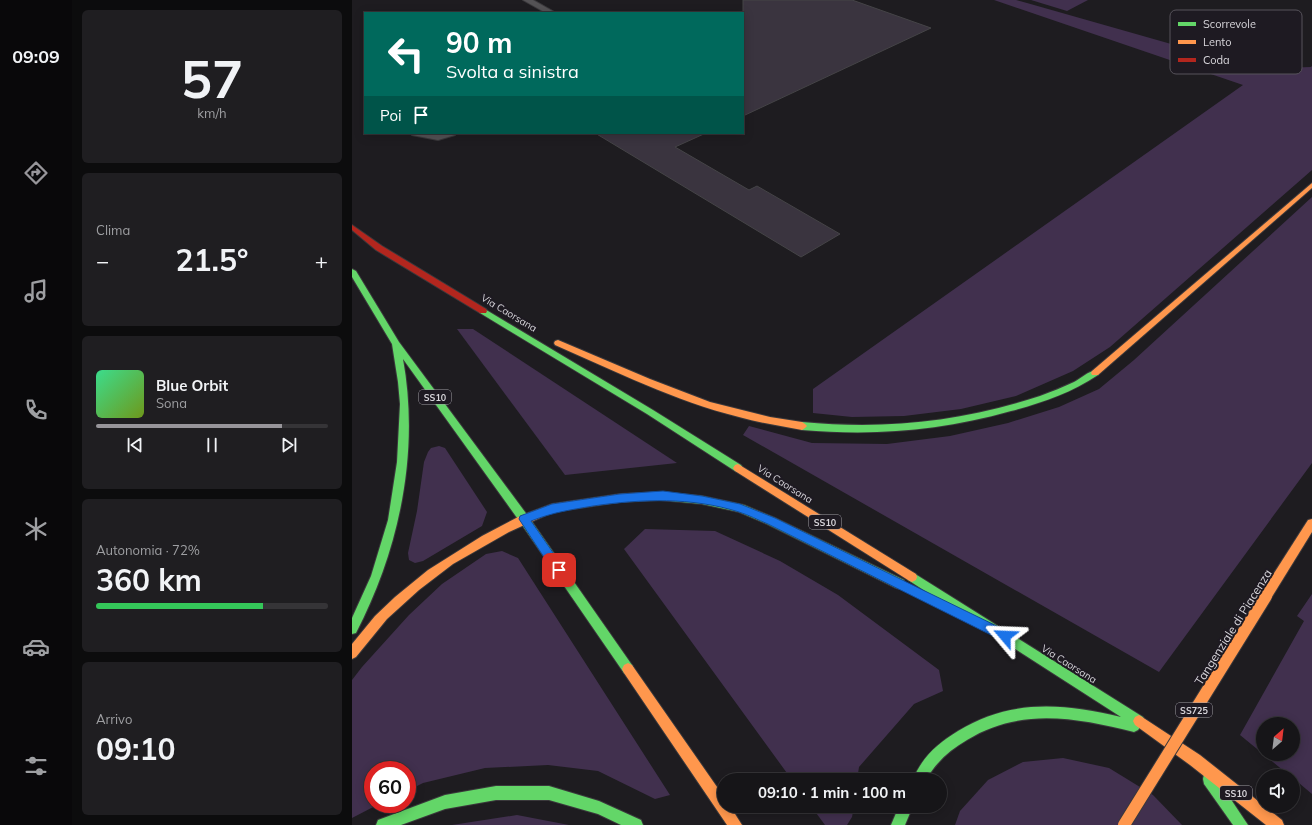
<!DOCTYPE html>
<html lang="it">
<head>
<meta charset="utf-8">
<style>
	body { margin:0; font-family:Mulish,sans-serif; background:#1f1e21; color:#f1f3f6; height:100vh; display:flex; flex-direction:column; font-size:15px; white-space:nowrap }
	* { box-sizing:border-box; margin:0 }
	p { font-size:13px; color:#9e9fa2 }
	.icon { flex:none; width:22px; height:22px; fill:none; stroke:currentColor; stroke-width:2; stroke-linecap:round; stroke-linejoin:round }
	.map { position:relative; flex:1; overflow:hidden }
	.details { display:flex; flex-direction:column; gap:10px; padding:10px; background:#0c0c0d; width:280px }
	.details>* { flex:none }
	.guide { position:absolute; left:12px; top:12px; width:380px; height:122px; border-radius:0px; box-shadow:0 2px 10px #0003,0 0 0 1px #353437; background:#00695c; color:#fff; overflow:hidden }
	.needle { width:26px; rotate:28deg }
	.controls { position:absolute; left:904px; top:717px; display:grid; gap:8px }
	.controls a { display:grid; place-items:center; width:44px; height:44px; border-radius:50%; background:#161518; box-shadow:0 2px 10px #0003,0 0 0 1px #353437; font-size:20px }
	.speed { position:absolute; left:12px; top:761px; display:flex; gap:8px; font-size:20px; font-weight:700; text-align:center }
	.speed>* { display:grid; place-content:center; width:52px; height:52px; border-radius:50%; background:#161518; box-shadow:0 2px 10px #0003,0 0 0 1px #353437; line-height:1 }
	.speed .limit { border:6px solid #d22; background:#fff; color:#111 }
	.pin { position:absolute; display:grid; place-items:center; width:34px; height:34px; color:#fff; margin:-17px; border-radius:8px; box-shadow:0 2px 6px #0006 }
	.me { position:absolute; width:44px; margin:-22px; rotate:296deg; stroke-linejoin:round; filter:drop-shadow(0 0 3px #0008) }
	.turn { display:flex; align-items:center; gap:14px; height:84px; padding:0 16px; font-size:18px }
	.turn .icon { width:52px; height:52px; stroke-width:2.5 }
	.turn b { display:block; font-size:28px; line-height:34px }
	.then { display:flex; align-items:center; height:38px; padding:0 16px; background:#0003; gap:8px; font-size:15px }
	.big { font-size:30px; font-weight:700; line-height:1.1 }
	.details .widget { flex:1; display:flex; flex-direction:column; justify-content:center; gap:6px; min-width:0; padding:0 14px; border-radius:6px; background:#1f1e21 }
	.details .dial { align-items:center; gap:0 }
	.dial b { font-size:52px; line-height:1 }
	.song { display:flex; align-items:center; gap:12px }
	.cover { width:48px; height:48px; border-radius:6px; background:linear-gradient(135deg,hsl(150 70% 55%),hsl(80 70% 35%)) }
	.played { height:4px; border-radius:2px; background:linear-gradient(90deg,#97959a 80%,#353437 80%) }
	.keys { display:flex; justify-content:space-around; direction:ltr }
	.heat { display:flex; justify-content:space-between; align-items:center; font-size:22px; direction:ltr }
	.charge { height:6px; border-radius:3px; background:linear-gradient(90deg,#34c759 72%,#353437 0) }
	.trip { position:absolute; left:365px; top:773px; width:230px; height:40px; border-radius:20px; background:#161518; box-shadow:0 2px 10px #0003,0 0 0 1px #353437; font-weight:700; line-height:40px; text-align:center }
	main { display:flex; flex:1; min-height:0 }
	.dock { display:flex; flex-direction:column; width:72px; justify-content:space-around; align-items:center; background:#09080a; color:#9e9fa2 }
	.dock .icon { width:28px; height:28px }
	.dock .current { color:#97959a }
	.dock b { font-size:18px; color:#f1f3f6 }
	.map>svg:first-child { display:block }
	.green { fill:#41304e; fill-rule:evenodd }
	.building { fill:#3a343f; stroke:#454447 }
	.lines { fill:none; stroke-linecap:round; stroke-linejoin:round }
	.lane-casing { stroke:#3a383b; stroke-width:2 }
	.fast-casing { stroke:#3a383b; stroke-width:2 }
	.slow-casing { stroke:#3a383b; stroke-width:2 }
	.jam-casing { stroke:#3a383b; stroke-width:2 }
	.lane { fill:#545255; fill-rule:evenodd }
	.fast { fill:#63d668; fill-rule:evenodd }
	.slow { fill:#ff974d; fill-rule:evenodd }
	.jam { fill:#b3261e; fill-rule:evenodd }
	.slow-bridge-casing { stroke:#3a383b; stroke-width:14; stroke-linecap:butt }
	.slow-bridge { stroke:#ff974d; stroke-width:12 }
	.route { fill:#1a73e8; stroke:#114b97 }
	.labels { text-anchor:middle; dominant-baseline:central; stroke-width:4; stroke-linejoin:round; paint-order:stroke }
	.shield { fill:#1e1a22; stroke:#a09ea4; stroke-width:1 }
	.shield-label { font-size:9px; font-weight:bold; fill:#d8d6db }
	.street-label { font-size:10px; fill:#d8d6db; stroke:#1e1a22 }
	.near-street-label { font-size:12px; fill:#d8d6db; stroke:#1e1a22 }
	.key { fill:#1e1a22; stroke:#56525a; stroke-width:1 }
	.key-label { font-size:11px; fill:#d8d6db }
</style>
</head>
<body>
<main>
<nav class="dock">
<b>09:09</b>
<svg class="icon current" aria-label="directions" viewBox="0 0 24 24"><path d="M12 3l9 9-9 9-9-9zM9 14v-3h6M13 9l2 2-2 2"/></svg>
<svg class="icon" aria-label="music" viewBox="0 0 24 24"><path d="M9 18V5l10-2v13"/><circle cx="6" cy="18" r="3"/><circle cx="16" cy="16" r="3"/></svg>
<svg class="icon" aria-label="phone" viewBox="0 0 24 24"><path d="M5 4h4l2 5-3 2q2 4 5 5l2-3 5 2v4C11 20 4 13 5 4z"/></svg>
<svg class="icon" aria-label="climate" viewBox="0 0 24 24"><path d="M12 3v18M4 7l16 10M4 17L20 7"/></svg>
<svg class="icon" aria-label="car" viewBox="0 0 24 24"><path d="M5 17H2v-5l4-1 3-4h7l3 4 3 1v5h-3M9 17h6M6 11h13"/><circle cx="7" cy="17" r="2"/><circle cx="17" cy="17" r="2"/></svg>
<svg class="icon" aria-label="filters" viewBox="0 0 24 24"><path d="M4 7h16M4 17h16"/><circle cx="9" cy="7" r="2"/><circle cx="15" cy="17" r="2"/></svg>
</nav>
<section class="details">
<div class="widget dial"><b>57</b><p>km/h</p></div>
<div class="widget"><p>Clima</p>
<div class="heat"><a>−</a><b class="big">21.5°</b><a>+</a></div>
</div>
<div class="widget">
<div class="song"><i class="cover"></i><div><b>Blue Orbit</b><p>Sona</p></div></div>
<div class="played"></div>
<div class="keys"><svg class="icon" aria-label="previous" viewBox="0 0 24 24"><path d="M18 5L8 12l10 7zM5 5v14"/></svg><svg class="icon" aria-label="pause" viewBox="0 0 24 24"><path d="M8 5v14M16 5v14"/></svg><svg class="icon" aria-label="next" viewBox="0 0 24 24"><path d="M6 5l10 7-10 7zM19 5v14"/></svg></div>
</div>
<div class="widget"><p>Autonomia · 72%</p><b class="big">360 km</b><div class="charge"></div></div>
<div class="widget"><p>Arrivo</p><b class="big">09:10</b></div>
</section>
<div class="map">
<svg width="960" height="825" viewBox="0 0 960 825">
	<rect width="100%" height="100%" fill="#1e1c20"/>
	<g class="green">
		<polygon points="642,0 664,0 675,3 907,69 959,67 960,66 960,170 758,347 721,371 664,396 609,409 552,416 500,417 461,413 461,389 891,85"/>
		<polygon points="679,0 736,0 715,11"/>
		<polygon points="960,197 960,463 807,672 391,435 397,426 460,443 535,444 598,436 656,423 707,407 747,389 782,360"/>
		<polygon points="105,329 121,329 325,463 213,475"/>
		<polygon points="87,446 93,448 135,512 130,526 71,561 63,563 57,560 56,553 65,511 72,462 76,452 79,448"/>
		<polygon points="293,529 363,531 428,561 486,595 587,670 591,691 562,704 507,767 505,780 440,780 272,549"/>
		<polygon points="150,551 166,558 318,795 303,799 246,771 196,765 133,768 71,783 55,791 55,770 21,770 21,804 27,804 0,818 0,680 10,667 57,615 90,584 134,554"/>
		<path d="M960,594V794L941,778V776H938L888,735L952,621L945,616ZM911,724H941V754H911Z"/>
		<polygon points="711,758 757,768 801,795 830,825 603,825 608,811 636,780 671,762"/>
		<polygon points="459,806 502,806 500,817 495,825 473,825"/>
		<polygon points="165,815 217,825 100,825"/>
	</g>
	<g class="building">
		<polygon points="391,0 500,0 579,28 391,116"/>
		<polygon points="243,133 354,133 323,147 397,190 405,186 488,234 449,257"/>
	</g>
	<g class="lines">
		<g class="lane-casing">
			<g id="lane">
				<polygon points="171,0 181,0 204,13 194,13"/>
				<polygon points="59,133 104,133 103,135 86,140 60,135"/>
			</g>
		</g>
		<g class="fast-casing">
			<g id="fast">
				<path d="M0,269L4,271L47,342L176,516L280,665L282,669L280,673L276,675L272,673L168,522L51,359C68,453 47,550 4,633L0,634V618L19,576L36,520L45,462L48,404L46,382L40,344L0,277Z"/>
				<polygon points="131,308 301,410 389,465 391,468 389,471 386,472 383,471 295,414 128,313 127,311 128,309"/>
				<path d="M743,370L746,371L747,373L746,375C719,393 690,403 659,411C588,431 523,436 450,430L447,428L445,426L447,424L450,422C533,430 609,422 688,396C699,392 711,387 722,382C729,378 736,372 743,370Z"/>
				<polygon points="308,492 350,496 392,505 423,518 552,580 553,584 552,588 548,589 544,588 415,524 387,512 350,504 308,500 304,499 303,496 304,493"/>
				<path d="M560,572L791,717L793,721L786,730L782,732C725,718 668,707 615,740C598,750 584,762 574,780H561C569,758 586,743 606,731C658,699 711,703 769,717L556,580L555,577L556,574Z"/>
				<polygon points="857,773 862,774 896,825 881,825 852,784 851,779 852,774"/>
				<polygon points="144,786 197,786 247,801 289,820 291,825 269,825 246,814 197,800 144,800 93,809 49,825 24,825 26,820 93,795"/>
				<polygon points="547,806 561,806 553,825 539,825"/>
			</g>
		</g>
		<g class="slow-casing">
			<g id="slow">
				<polygon points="960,183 960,188 746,375 740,375 739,373 740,371"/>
				<path d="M206,340L298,379L358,402L418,417L450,422L453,424L455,426L453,428L450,430C429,426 408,423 387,417C323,401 263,371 203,345L202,343L203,341Z"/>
				<polygon points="386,464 564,574 565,577 564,580 560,582 556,580 383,471 381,468 383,465"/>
				<polygon points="308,492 312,493 313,496 312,499 308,500 268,502 201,512 157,532 101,564 67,590 35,619 4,657 0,659 0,644 23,616 43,597 76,570 130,536 168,516 200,504 268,494"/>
				<polygon points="960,519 960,532 918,600 914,601 910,600 909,596 910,592 956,520"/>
				<polygon points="276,663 280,665 372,797 372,806 378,806 390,825 375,825 272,673 270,669 272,665"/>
				<polygon points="787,715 848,755 930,820 932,825 914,825 838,765 783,725 781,721 783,717"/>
			</g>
		</g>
		<g class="jam-casing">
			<polygon id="jam" points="0,225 30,246 134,309 135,311 134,313 128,313 24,250 0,230"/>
		</g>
		<use href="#lane" class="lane"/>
		<use href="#fast" class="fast"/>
		<use href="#slow" class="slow"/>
		<use href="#jam" class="jam"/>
		<g class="slow-bridge-casing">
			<polyline id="slow-bridge" points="772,825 914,596"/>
		</g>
		<use href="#slow-bridge" class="slow-bridge"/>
	</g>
	<path class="route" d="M311,491L350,496L388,504L423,518L657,632L659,636L657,640L653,642L649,640L416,524C406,520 397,515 387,512C340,497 289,499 241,506C218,510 202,512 179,521L211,567L213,570L211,574L207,575L203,574L167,519L168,516L200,504L268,494Z"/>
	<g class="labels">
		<g class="shield">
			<rect x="67" y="390" width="32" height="14" rx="3"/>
			<rect x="457" y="515" width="32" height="14" rx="3"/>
			<rect x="824" y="703" width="36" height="14" rx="3"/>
			<rect x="868" y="786" width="32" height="14" rx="3"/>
		</g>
		<g class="shield-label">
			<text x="83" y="397">SS10</text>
			<text x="473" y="522">SS10</text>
			<text x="842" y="710">SS725</text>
			<text x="884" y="793">SS10</text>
		</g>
		<g class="street-label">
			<text transform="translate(157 313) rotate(31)">Via Caorsana</text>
			<text transform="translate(433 484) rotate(32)">Via Caorsana</text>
			<text transform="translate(717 664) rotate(32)">Via Caorsana</text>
		</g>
		<g class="near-street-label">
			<text transform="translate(881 627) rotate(-58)">Tangenziale di Piacenza</text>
		</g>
	</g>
	<rect x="818" y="10" width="132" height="64" rx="6" class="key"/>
	<rect x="826" y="22" width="18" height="4" fill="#63d668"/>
	<rect x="826" y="40" width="18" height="4" fill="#ff974d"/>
	<rect x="826" y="58" width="18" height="4" fill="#b3261e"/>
	<g class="key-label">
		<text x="851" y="28">Scorrevole</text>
		<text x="851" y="46">Lento</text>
		<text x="851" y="64">Coda</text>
	</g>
</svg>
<div class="controls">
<a><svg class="needle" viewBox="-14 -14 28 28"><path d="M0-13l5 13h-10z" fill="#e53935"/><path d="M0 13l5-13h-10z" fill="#9e9fa2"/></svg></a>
<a><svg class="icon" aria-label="sound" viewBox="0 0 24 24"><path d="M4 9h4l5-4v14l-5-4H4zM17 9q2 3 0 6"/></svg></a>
</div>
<div class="speed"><div class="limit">60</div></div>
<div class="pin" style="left:207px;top:570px;background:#d93025"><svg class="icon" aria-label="arrive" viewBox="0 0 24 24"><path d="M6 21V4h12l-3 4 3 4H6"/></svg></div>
<svg class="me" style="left:653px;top:636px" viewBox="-20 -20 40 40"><path d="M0-17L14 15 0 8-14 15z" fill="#1a73e8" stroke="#fff" stroke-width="4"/></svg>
<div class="trip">09:10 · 1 min · 100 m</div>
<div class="guide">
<div class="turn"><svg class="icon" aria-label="left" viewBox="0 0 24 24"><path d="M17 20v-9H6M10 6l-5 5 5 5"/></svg><div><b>90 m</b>Svolta a sinistra</div></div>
<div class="then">Poi<svg class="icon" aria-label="arrive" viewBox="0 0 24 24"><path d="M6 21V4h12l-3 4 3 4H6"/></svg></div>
</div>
</div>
</main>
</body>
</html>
